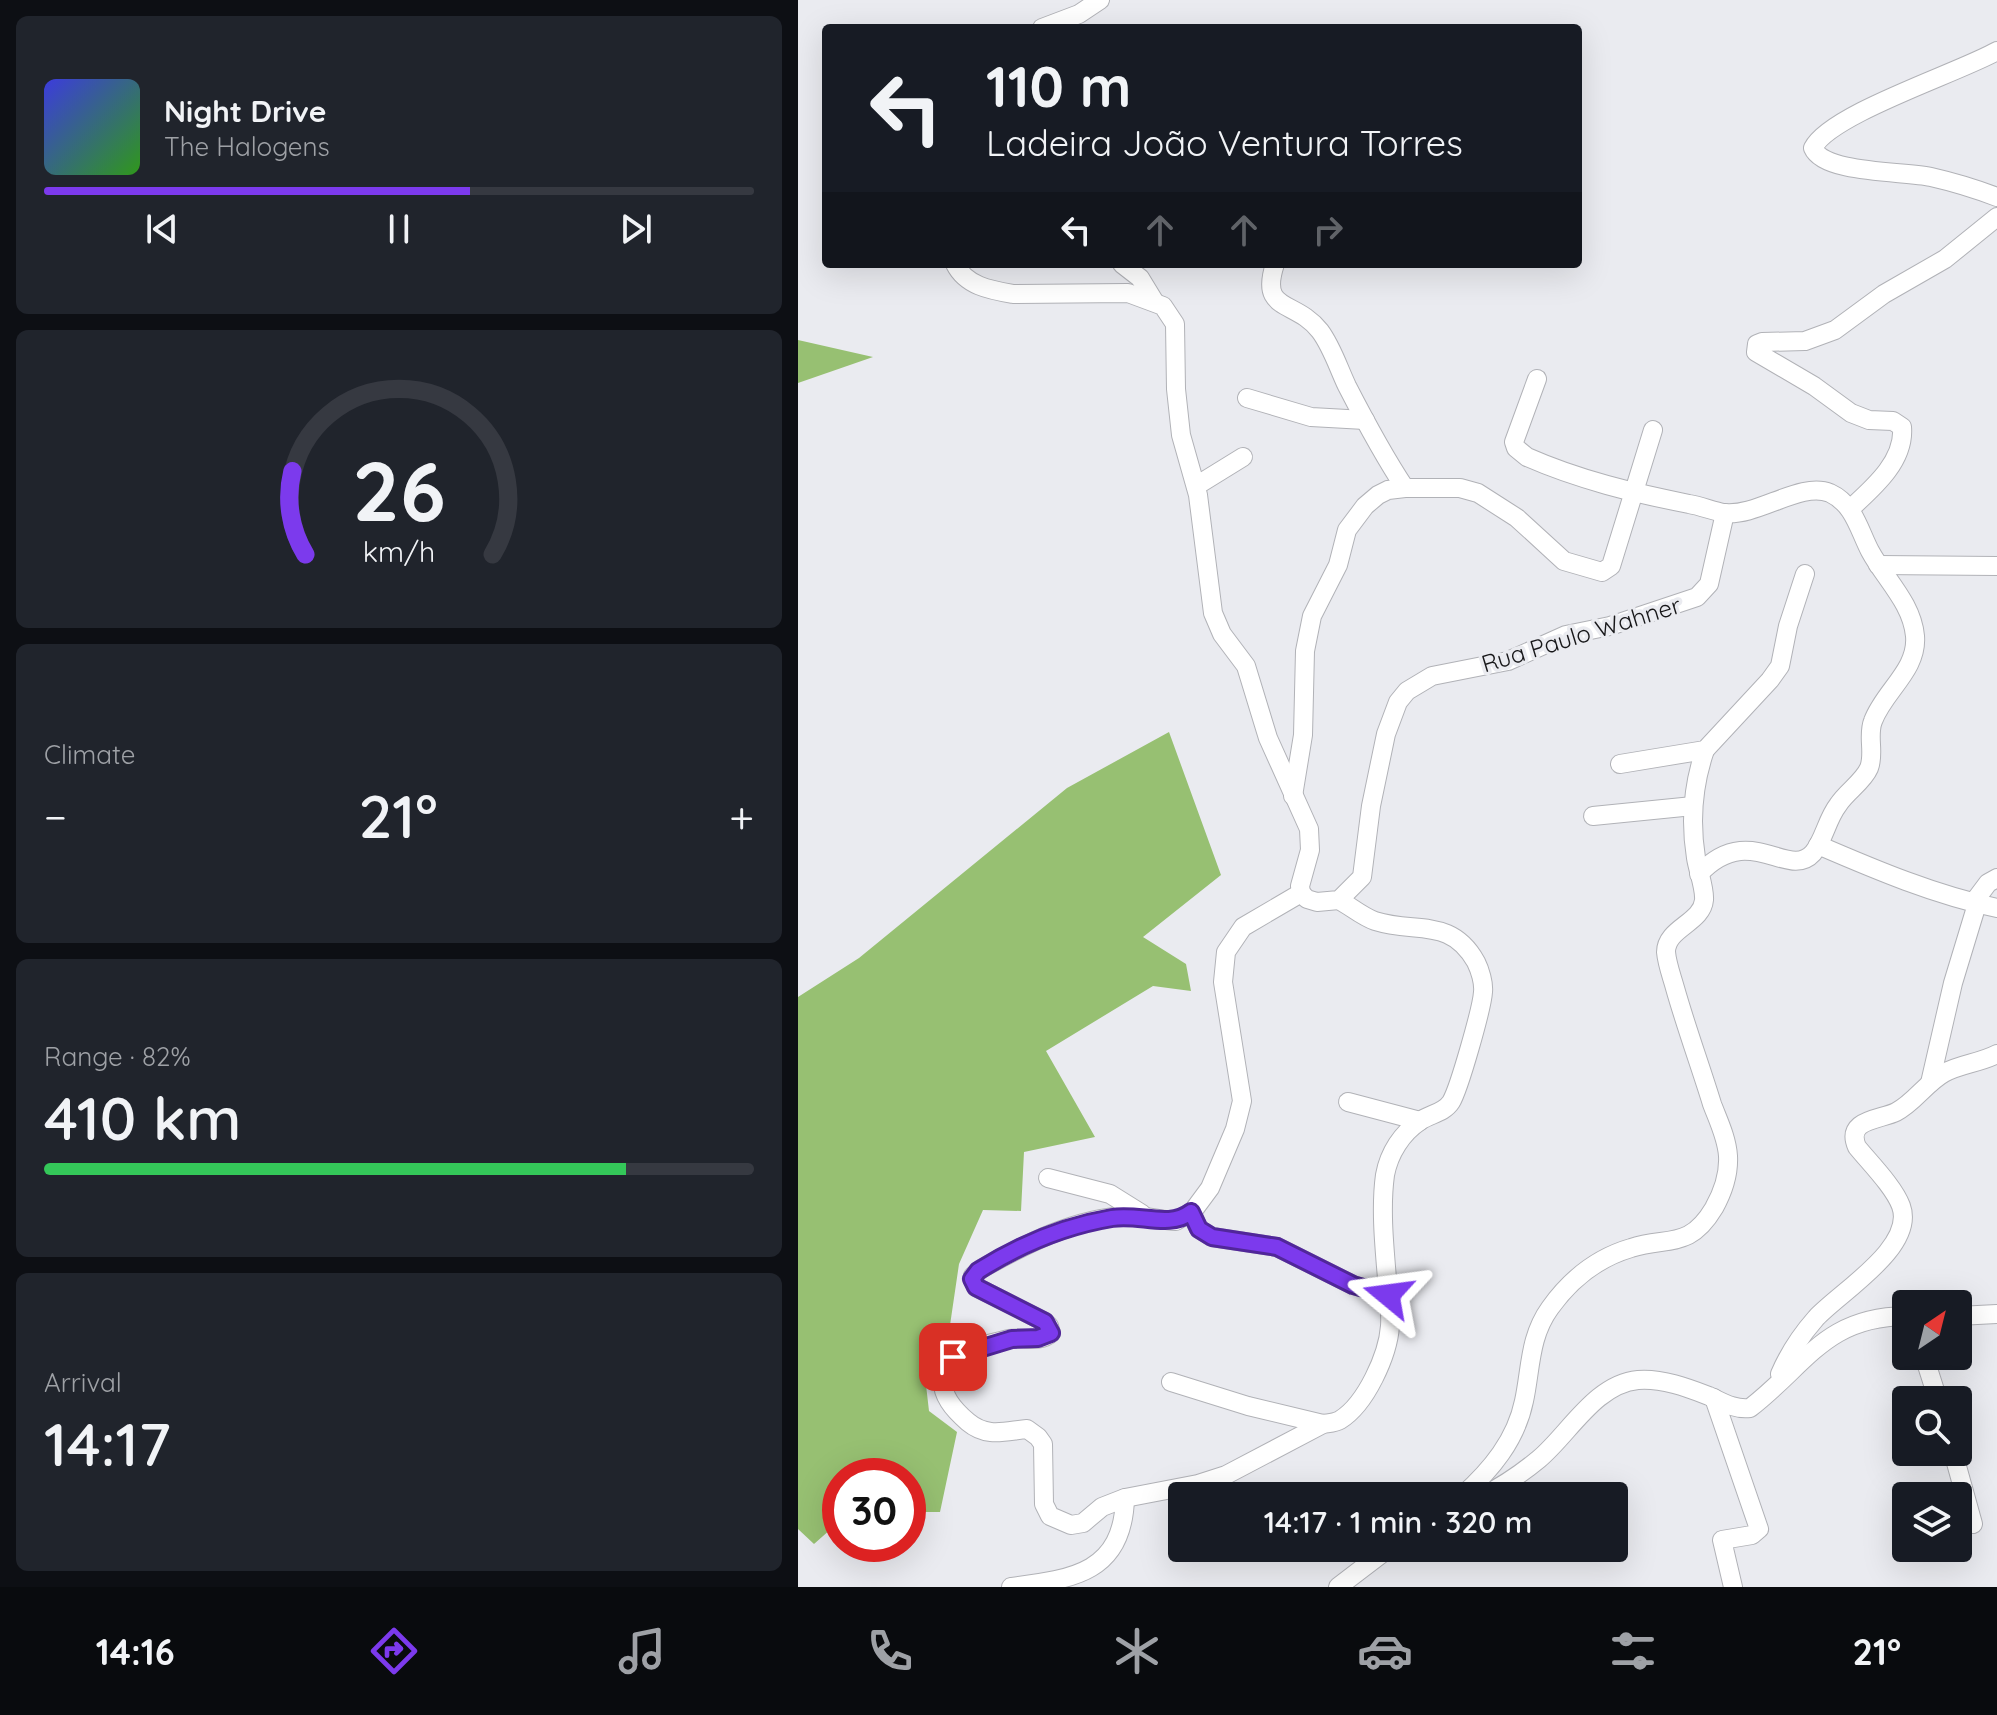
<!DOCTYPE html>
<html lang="en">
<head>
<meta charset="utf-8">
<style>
	body { margin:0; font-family:Quicksand,sans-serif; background:#20242c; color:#f1f3f6; height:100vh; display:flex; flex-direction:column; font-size:30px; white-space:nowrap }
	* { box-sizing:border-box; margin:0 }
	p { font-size:26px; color:#9ea1a6 }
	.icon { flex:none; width:44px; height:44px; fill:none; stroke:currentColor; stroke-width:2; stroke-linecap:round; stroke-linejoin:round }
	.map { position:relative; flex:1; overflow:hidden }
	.sheet { display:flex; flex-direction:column; gap:16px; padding:16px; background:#0d0f14; width:798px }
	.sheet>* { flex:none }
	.guide { position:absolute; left:24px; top:24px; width:760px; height:244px; border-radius:8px; box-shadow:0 8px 32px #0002; background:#171b24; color:#f1f3f6; overflow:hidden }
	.needle { width:52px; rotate:35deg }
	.fabs { position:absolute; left:1094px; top:1290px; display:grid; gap:16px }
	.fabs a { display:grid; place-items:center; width:80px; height:80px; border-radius:8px; background:#171b24; box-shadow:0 8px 32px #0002; font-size:40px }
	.speed { position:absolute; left:24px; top:1458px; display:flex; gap:16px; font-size:40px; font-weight:700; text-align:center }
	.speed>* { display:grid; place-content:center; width:104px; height:104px; border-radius:50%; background:#171b24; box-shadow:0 8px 32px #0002; line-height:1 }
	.speed .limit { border:12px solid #d22; background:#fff; color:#111 }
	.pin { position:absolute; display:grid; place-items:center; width:68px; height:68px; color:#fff; margin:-34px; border-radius:16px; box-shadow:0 4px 12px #0006 }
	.me { position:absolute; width:88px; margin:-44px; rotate:286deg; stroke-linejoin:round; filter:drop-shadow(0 0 6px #0008) }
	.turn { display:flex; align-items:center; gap:28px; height:168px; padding:0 32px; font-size:36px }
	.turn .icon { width:104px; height:104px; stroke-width:2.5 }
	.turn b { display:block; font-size:56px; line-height:68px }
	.lanes { display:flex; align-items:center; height:76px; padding:0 32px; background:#0003; justify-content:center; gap:40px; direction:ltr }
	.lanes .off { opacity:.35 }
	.big { font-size:60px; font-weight:600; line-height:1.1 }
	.sheet .widget { flex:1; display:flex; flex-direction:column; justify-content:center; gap:12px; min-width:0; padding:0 28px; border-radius:12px; background:#20242c }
	.sheet .dial { align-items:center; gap:0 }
	.dial svg { height:208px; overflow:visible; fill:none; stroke:#363941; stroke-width:7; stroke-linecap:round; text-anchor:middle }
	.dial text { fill:#f1f3f6; stroke:none }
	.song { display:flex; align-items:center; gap:24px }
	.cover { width:96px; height:96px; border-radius:12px; background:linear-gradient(135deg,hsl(240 70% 55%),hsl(110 70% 35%)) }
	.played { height:8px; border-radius:4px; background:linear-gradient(90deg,#7c3aed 60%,#363941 60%) }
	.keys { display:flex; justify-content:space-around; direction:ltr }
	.heat { display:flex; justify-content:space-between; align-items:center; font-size:44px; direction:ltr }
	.charge { height:12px; border-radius:6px; background:linear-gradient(90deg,#34c759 82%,#363941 0) }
	.trip { position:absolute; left:370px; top:1482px; width:460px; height:80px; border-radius:8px; background:#171b24; box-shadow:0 8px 32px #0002; font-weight:600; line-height:80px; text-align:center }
	.tabs { display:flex; height:128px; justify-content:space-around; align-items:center; background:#090b0e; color:#9ea1a6 }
	.tabs .icon { width:56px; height:56px }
	.tabs .current { color:#7c3aed }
	.tabs b { font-size:36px; color:#f1f3f6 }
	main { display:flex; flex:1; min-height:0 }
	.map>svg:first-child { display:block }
	.forest { fill:#97c072 }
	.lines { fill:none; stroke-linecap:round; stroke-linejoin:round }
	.minor-casing { stroke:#b1b2b7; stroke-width:20 }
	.minor { stroke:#fff; stroke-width:18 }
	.route-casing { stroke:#51269a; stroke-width:20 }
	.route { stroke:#7c3aed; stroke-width:14 }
	.labels { text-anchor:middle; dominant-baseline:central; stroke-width:7; stroke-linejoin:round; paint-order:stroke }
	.street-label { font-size:24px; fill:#171719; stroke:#eaebf0 }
</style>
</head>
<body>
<main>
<section class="sheet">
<div class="widget">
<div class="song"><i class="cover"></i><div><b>Night Drive</b><p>The Halogens</p></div></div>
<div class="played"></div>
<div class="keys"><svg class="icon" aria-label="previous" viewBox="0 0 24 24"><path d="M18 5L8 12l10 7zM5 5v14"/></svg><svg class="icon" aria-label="pause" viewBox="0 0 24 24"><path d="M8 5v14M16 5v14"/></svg><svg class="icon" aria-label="next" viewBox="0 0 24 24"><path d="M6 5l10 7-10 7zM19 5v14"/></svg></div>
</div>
<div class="widget dial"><svg viewBox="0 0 100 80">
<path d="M14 69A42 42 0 1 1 86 69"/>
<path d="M14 69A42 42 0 0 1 9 37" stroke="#7c3aed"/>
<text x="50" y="56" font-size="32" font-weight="700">26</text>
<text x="50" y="72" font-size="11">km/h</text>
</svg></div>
<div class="widget"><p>Climate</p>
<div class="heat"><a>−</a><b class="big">21°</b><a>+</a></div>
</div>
<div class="widget"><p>Range · 82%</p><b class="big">410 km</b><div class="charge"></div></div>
<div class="widget"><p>Arrival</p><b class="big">14:17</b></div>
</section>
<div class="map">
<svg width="1199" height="1587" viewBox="0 0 1199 1587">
	<rect width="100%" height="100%" fill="#eaebf0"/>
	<g class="forest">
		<polygon points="0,340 75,357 0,383"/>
		<polygon points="371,732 423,875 345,937 388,964 393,991 355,986 248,1051 297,1137 226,1152 223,1211 185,1210 161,1264 151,1332 128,1385 131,1411 159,1432 142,1512 110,1512 110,1476 42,1476 42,1521 16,1544 0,1529 0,997 61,958 269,788"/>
	</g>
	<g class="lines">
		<g class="minor-casing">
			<g id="minor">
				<polyline points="244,28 281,14 302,0"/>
				<path d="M1199,51C1160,73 1032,114 1015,148C1026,174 1107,171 1133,177C1155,182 1178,189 1199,197"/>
				<path d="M157,264C168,286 192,290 215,294L330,293L365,306L377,324L378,389L383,435L400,495L415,613L424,634L448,666L470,738L511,829L512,850L502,886L503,893"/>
				<polyline points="324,264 342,278 356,301"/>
				<path d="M477,264C461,313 497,299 522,331C534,347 540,367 549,386C567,421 585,455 607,488H662L680,493L719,518L766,561L804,572L813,566L855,430"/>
				<path d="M739,379L716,442L718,448L729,457C781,480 836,493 891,504C903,506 915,511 926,513C960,517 1002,481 1032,493C1056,504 1061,530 1072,551C1087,579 1114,603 1117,636C1120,670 1086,691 1075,721C1069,736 1077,753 1071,768C1065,782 1048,792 1040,805C1029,819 1026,840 1015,853C990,881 952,820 901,874"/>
				<polyline points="449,398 513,417 567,420"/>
				<polyline points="398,486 445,457"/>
				<path d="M1052,509C1075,488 1107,461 1104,427L1095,421L1071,420L1053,413L1016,386L958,352L959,344L964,342L1007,341L1037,330L1086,294L1147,259L1199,217"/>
				<polyline points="1080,565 1199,566"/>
				<polyline points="822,764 907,750 972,680 982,666 990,626 1007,574"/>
				<polyline points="495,796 505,735 507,651 514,616 540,565 549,530 567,506 580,495 590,490 607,488"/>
				<polyline points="795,816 895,806"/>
				<path d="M1020,845C1078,870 1137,895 1199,908"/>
				<polyline points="503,893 509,899 519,902 541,900 564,877 573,806 588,734 600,702 609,691 634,676 710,661 768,635 812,626 899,597 911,584 927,513"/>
				<polyline points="1175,903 1190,883 1199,878"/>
				<polyline points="1132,1083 1155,983 1179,904"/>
				<polyline points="550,1102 622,1121"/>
				<polyline points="250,1178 312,1194 344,1214"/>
				<polyline points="393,1212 401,1229 414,1237 479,1247 555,1285 590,1295"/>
				<polyline points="1160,1316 1199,1314"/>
				<polyline points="1126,1356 1140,1400"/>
				<path d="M982,1374C991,1353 1003,1335 1018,1318C1042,1292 1118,1247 1103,1206C1096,1187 1072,1163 1059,1147C1047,1119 1082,1120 1098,1112C1116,1103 1128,1083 1146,1073C1162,1064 1182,1063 1199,1054"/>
				<polyline points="373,1382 450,1406 525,1424"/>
				<polyline points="916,1398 961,1529 954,1535 924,1540 935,1587"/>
				<polyline points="1155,1452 1175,1524"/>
				<path d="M664,1496C693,1470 718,1440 726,1401C733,1369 731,1337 752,1308C772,1280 799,1258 833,1248C870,1236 891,1250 916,1208C925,1192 931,1174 930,1156C929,1138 920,1120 914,1104C902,1065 888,1027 877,988C874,977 869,964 868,952C868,928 904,923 906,900C907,888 900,871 898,858C892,821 895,785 907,750"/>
				<path d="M685,1496C705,1486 724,1473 741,1459C771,1434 797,1384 840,1380C864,1378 890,1388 911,1396C924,1402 937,1410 952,1408C1009,1364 1027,1317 1108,1316"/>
				<path d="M327,1498L400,1484L428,1475L525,1424C531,1423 537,1423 542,1420C568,1404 590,1355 592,1326C593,1313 591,1302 590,1290C587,1253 582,1211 587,1175C591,1153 604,1133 622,1121C632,1114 646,1113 653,1102C661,1089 684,1008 685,992C686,983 682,970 678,962C653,917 618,934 577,921C565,917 552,906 541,900"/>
				<path d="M213,1587C275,1579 325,1573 327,1498L304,1507L285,1523L273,1525L252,1516L246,1504L245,1444L240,1437L229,1429C207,1431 189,1438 170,1422C156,1410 142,1395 145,1375C149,1351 190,1344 211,1339C225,1337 242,1343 253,1333L251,1326L247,1322L178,1287L175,1276L183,1269C228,1244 277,1218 329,1216C345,1215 362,1220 378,1221L395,1211L412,1188L437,1129L444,1101L425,982L428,952L445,927L503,893"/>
				<polyline points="540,1587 591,1548"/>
			</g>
		</g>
		<use href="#minor" class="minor"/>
	</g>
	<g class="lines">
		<g class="route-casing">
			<path id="route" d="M155,1357L214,1339L240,1338L253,1333L247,1322L178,1287L174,1279L180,1271C221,1245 266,1226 314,1218C341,1213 371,1229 393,1212L401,1229L414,1237L479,1247L555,1285L590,1295"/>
		</g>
		<use href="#route" class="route"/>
	</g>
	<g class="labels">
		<g class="street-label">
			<text transform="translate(783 634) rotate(-17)">Rua Paulo Wahner</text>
		</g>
	</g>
</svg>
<div class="fabs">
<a><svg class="needle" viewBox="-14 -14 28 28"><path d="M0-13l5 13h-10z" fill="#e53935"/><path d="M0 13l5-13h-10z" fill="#9ea1a6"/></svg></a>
<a><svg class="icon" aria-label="search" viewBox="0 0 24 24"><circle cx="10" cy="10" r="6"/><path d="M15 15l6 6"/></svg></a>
<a><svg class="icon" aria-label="layers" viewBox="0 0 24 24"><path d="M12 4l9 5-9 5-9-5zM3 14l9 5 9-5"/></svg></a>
</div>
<div class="speed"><div class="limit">30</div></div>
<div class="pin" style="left:155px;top:1357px;background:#d93025"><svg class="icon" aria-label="arrive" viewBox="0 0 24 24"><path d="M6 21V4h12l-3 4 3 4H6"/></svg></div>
<svg class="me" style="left:590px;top:1295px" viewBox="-20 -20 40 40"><path d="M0-17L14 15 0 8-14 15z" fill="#7c3aed" stroke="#fff" stroke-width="4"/></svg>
<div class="trip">14:17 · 1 min · 320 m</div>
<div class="guide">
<div class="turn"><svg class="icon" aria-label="left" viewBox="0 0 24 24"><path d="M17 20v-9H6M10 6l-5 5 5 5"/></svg><div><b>110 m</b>Ladeira João Ventura Torres</div></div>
<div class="lanes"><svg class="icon" aria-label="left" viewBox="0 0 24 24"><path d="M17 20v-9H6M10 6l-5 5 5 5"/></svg><svg class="icon off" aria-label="ahead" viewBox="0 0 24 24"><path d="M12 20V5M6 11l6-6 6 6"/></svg><svg class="icon off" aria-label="ahead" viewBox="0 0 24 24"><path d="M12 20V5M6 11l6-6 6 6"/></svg><svg class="icon off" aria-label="right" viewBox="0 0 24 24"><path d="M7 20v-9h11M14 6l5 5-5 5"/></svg></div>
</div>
</div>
</main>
<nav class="tabs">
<b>14:16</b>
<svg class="icon current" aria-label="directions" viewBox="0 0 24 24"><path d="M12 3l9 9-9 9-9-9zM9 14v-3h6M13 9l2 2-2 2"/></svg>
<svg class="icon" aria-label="music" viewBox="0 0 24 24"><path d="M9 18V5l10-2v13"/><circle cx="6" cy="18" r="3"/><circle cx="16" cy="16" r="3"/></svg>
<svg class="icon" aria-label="phone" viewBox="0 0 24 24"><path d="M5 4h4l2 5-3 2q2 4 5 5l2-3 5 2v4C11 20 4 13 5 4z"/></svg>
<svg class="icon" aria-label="climate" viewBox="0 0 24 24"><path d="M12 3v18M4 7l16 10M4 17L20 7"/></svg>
<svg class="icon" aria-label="car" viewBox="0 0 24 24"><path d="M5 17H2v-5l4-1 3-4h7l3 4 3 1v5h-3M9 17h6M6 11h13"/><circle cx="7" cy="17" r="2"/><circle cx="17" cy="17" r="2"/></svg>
<svg class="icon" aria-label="filters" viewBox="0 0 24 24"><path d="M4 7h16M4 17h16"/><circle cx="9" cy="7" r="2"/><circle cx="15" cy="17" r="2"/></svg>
<b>21°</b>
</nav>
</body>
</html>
